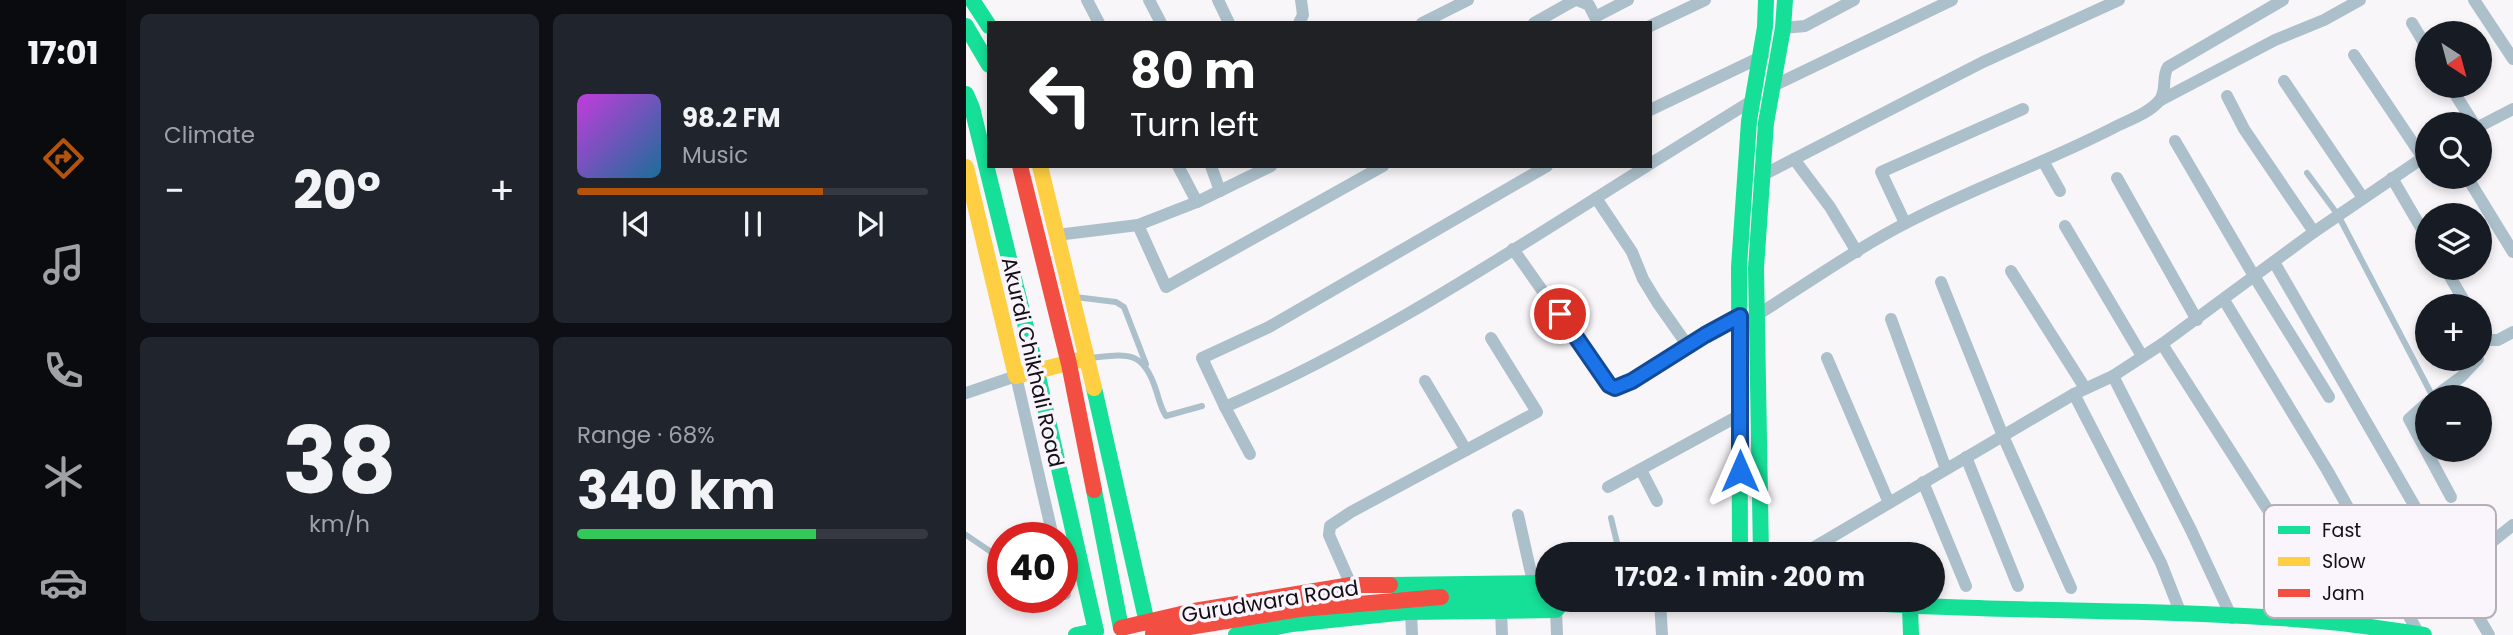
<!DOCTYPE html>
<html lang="en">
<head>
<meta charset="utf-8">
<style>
	body { margin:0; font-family:Poppins,sans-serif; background:#20242c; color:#f1f3f6; height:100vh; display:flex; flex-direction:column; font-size:26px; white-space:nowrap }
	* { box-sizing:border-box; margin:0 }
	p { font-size:23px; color:#9ea1a6 }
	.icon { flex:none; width:38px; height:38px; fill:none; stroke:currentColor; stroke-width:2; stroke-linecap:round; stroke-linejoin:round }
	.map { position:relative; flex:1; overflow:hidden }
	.drawer { display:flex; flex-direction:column; gap:14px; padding:14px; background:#0d0f14; width:840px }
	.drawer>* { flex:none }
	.banner { position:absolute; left:21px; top:21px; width:665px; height:147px; border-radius:0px; box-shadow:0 4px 10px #0003; background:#202124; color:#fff; overflow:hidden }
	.needle { width:46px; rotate:144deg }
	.buttons { position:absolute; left:1449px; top:21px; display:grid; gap:14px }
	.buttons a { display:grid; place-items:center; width:77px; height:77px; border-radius:50%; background:#171b24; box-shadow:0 4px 10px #0003; font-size:35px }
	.speed { position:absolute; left:21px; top:522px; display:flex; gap:14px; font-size:35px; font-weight:700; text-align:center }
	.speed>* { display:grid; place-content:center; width:91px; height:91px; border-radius:50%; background:#171b24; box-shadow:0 4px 10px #0003; line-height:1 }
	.speed .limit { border:10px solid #d22; background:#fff; color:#111 }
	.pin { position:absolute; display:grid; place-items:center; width:60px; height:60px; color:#fff; margin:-30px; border:4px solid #fff; border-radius:50%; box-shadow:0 2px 7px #0007 }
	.me { position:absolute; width:77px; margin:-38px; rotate:0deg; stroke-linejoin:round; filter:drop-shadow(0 0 5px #0008) }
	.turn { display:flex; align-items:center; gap:24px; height:147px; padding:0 28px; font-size:32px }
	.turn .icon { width:91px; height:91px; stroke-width:2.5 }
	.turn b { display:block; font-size:49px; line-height:60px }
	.big { font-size:52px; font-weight:700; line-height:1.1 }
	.drawer .widget { flex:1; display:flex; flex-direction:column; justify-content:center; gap:10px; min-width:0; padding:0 24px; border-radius:10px; background:#20242c }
	.drawer .dial { align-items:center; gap:0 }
	.dial b { font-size:91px; line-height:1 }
	.song { display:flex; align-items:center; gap:21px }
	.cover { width:84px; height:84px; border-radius:10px; background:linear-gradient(135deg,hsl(290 70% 55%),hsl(200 70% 35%)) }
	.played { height:7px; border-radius:4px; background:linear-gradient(90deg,#b45309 70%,#363941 70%) }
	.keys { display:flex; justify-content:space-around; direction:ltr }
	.heat { display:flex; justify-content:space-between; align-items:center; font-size:38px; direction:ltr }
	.charge { height:10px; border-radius:5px; background:linear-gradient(90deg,#34c759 68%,#363941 0) }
	.drawer .tiles { flex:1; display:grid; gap:14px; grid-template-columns:repeat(2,1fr) }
	.trip { position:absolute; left:569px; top:542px; width:410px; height:70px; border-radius:35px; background:#171b24; box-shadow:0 4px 10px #0003; font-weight:700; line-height:70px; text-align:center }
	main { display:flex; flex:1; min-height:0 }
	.tabs { display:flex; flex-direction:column; width:126px; justify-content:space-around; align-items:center; background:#090b0e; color:#9ea1a6 }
	.tabs .icon { width:49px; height:49px }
	.tabs .current { color:#b45309 }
	.tabs b { font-size:32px; color:#f1f3f6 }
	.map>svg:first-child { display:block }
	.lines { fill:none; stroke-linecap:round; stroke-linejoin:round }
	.lane { stroke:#acc0cb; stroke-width:6 }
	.street { stroke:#acc0cb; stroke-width:12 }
	.fast { stroke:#16e098; stroke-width:16 }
	.slow { stroke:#ffcf43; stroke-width:16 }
	.jam { stroke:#f24e42; stroke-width:16 }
	.route-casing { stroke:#114b97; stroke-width:18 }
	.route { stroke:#1a73e8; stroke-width:12 }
	.labels { text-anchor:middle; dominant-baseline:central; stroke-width:7; stroke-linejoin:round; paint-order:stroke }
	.street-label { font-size:21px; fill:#140f16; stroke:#faf4fc }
	.key { fill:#faf4fc; stroke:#b5afb7; stroke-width:2 }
	.key-label { font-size:19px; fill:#140f16 }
</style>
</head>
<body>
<main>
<nav class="tabs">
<b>17:01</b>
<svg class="icon current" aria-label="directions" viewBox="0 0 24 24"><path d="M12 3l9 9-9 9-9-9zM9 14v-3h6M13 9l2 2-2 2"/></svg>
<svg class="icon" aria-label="music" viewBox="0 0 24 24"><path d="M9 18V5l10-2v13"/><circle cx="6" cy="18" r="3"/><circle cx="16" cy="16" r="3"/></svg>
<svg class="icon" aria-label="phone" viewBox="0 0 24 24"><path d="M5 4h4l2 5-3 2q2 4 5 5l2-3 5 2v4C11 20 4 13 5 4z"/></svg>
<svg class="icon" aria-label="climate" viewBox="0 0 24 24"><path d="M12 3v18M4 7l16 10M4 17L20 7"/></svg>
<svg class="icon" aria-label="car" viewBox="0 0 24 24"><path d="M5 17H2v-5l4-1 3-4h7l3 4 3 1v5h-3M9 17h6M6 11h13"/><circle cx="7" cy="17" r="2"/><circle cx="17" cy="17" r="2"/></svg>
</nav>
<section class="drawer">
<div class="tiles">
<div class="widget"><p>Climate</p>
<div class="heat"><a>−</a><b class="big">20°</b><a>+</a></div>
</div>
<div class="widget">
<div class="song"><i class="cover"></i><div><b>98.2 FM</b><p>Music</p></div></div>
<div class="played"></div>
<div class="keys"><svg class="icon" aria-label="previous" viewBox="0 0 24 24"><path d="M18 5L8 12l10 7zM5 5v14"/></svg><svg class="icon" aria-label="pause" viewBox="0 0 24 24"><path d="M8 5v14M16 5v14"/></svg><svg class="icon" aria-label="next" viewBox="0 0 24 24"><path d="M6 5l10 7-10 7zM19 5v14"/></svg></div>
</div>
<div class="widget dial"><b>38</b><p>km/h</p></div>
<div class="widget"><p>Range · 68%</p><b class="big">340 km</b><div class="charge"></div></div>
</div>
</section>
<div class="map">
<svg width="1547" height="635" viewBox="0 0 1547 635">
	<rect width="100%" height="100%" fill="#f9f6fa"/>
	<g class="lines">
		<g class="lane">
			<polyline points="1341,173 1372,215 1467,397"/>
			<polyline points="109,297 150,302 158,307 180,364"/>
			<path d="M123,358C161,354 177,349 190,390C193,399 195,409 200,416L236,406"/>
			<polyline points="645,518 654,555"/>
			<polyline points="0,535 37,560"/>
		</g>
		<g class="street">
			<polyline points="121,0 133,23"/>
			<polyline points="183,0 195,23"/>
			<polyline points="252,0 263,23"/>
			<polyline points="611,0 623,5 629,17 662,0"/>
			<polyline points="1508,0 1547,59"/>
			<polyline points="333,23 337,15 335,0"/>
			<polyline points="456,23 502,0"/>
			<polyline points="568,23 609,0"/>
			<polyline points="1446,23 1461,48"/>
			<polyline points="684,26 739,0"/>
			<polyline points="817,28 839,26 888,0"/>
			<polyline points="1388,55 1457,158"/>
			<polyline points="1318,81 1397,198"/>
			<polyline points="807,86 986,0"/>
			<polyline points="1484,86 1508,124"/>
			<polyline points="1261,96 1278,129 1348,232"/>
			<polyline points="1193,101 1309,40 1358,20 1394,0"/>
			<polyline points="684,110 797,56"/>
			<polyline points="1514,126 1547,109"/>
			<polyline points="1209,141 1288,276 1363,397"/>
			<polyline points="828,159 864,207 891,252"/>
			<polyline points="1077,161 1094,191"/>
			<polyline points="684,164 787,100"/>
			<polyline points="212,166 231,202"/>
			<polyline points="245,166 254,191"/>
			<path d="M581,166L303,327L236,358L259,407C406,344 545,251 681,166"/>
			<polyline points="797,175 1017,62 1153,0"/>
			<polyline points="1501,177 1547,252"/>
			<polyline points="1151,178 1231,320"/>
			<polyline points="1426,178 1461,238"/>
			<polyline points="630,198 666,252 677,279 691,302 722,346"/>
			<polyline points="939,223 915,172 1057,109"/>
			<polyline points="172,225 200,287 417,166"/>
			<polyline points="1099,226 1176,356"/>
			<polyline points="91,235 172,225 231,202 305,166"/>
			<polyline points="547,249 638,378 649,388 666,381 739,335 774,316"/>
			<polyline points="1308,262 1523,635"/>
			<polyline points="1479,268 1501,306"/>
			<polyline points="1045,271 1119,388"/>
			<polyline points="975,282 1037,436 1105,588"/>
			<polyline points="1258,300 1361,470 1453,634"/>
			<path d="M791,315C842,283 891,248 944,221C1010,187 1081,162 1147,128C1162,120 1182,114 1193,101C1202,91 1195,77 1202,67L1317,0"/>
			<polyline points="925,319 980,469"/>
			<polyline points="1514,327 1523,340 1532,340 1547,332"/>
			<polyline points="1196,344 1374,623"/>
			<polyline points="861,358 923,503"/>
			<polyline points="1147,376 1225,530 1266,618"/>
			<polyline points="459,381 500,450"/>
			<polyline points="0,393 50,376 87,537"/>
			<polyline points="1108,394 1195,563 1215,614"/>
			<polyline points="1468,397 1495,377 1512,359"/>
			<polyline points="1461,403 1443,419 1485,497"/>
			<polyline points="259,407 284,454"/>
			<polyline points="1000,457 1052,586"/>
			<polyline points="675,470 691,501"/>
			<polyline points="957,482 1000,586"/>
			<polyline points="642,487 774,415"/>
			<polyline points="552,515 567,582"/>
			<polyline points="835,555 1108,394 1147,376 1196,344 1348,232 1461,155"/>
			<polyline points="1488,572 1547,525"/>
			<polyline points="96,581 99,594"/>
			<polyline points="385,585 363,535 364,526 385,512 571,412 525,338"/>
			<polyline points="694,600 696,635"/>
			<polyline points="590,610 591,635"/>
			<polyline points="535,611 536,635"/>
			<polyline points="445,612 446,635"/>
		</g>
		<g class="fast">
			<polyline points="6,0 23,26"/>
			<polyline points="0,26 23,65"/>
			<polyline points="0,94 6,108 71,372 130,631"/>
			<polyline points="128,388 181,623"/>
			<polyline points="128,490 155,628"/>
			<polyline points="774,555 773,267 783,121 799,27 800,0"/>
			<polyline points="795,555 790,268 800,123 817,28 819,0"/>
			<polyline points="424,585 581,583"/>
			<polyline points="475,597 581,596"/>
			<path d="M865,600C1034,615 1205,606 1374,623C1402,626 1430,631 1458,635"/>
			<polyline points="944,607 945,635"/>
			<polyline points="110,635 130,631"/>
			<polyline points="270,635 326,624 441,612 590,610 599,600"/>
		</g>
		<g class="slow">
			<polyline points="74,166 128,388"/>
			<polyline points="0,167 50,376 114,360"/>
		</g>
		<g class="jam">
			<polyline points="54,166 103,364 128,490"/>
			<polyline points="155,628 228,611 385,585 424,585"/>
			<polyline points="187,633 334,609 475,597"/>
		</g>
	</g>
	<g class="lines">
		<g class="route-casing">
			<polyline id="route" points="594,314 643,385 649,388 666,381 739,335 774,316 774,471"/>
		</g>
		<use href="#route" class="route"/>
	</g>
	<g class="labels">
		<g class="street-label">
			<text transform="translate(67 362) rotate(77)">Akurdi Chikhali Road</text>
			<text transform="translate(304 601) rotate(-9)">Gurudwara Road</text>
		</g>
	</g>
	<rect x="1298" y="505" width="232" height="113" rx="10" class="key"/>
	<rect x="1312" y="526" width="32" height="8" fill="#16e098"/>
	<rect x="1312" y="557" width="32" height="9" fill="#ffcf43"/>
	<rect x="1312" y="589" width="32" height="8" fill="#f24e42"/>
	<g class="key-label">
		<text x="1356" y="537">Fast</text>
		<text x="1356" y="568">Slow</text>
		<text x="1356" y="600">Jam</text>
	</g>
</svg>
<div class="buttons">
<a><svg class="needle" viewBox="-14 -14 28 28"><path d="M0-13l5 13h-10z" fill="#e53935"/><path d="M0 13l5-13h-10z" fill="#9ea1a6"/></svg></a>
<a><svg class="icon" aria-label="search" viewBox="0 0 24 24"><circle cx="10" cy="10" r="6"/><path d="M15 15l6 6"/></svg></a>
<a><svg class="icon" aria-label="layers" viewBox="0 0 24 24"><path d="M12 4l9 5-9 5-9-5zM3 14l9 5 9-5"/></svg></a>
<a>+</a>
<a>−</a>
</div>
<div class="speed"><div class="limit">40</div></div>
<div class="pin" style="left:594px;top:314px;background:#d93025"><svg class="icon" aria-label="arrive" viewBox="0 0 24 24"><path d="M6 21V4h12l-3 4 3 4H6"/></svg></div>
<svg class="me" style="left:774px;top:471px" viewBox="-20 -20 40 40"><path d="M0-17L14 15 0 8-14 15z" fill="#1a73e8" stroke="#fff" stroke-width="4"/></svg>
<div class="trip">17:02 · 1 min · 200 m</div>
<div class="banner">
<div class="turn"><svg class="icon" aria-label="left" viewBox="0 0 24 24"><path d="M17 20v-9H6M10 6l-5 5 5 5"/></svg><div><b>80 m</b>Turn left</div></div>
</div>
</div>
</main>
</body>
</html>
